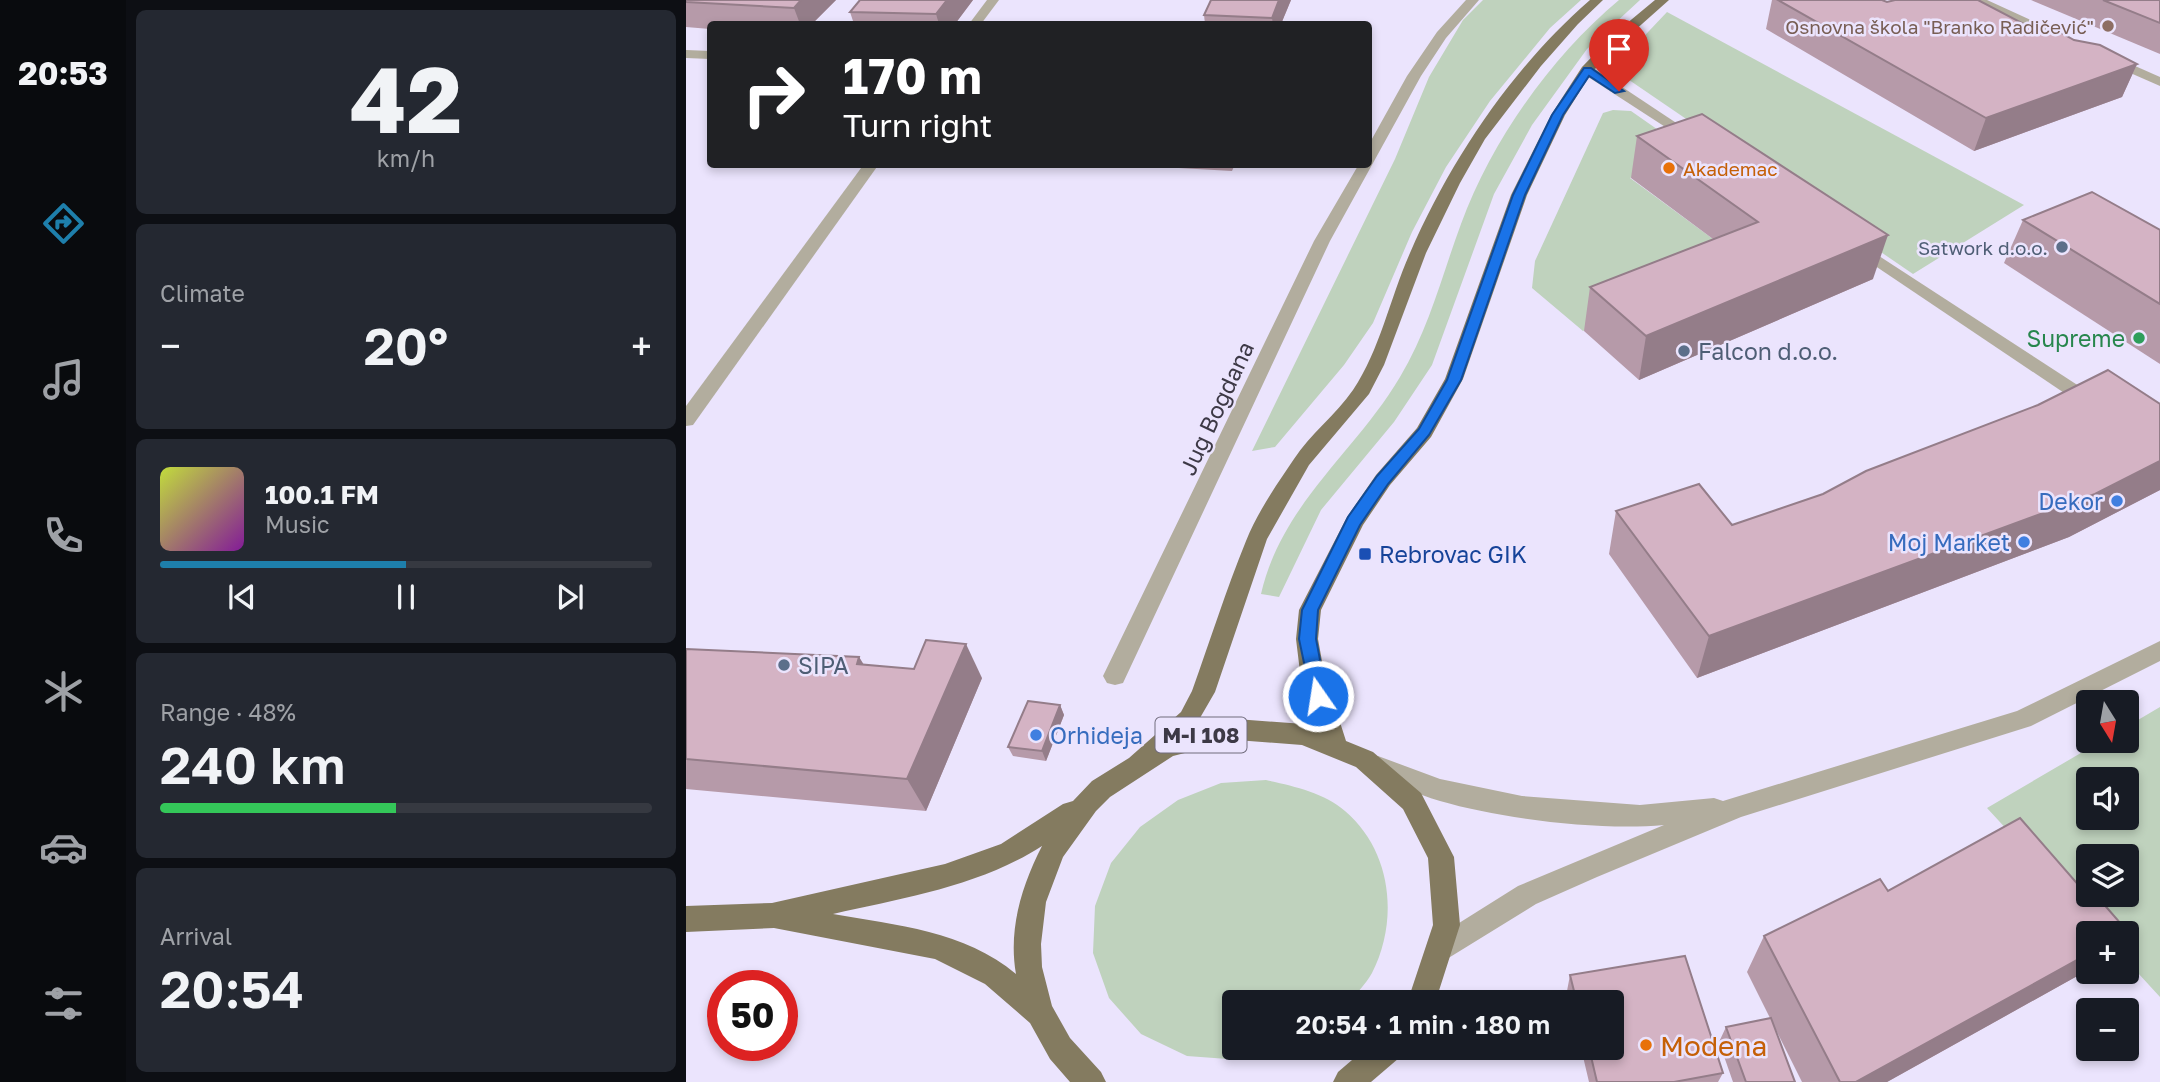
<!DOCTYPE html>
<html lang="en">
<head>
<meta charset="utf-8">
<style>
	body { margin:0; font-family:"Golos Text",sans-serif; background:#242831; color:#f1f3f6; height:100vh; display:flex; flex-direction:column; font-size:26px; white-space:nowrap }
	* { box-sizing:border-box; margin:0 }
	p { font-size:23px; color:#9ea1a6 }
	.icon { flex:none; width:38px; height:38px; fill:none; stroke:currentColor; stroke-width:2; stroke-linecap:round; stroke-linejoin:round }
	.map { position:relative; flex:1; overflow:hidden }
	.sheet { display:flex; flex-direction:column; gap:10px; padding:10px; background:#0d0f14; width:560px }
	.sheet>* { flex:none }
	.guide { position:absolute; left:21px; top:21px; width:665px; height:147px; border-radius:7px; box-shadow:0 4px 10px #0003; background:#202124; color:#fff; overflow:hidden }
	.needle { width:46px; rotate:169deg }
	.tools { position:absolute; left:1390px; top:690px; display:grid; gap:14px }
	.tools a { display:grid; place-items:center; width:63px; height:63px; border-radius:7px; background:#171b24; box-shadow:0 4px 10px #0003; font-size:35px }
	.speed { position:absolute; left:21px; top:970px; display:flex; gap:14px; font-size:35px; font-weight:700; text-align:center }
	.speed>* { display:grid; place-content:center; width:91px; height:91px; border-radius:50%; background:#171b24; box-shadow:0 4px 10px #0003; line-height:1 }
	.speed .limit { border:10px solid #d22; background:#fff; color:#111 }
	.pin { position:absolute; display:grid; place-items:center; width:60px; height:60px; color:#fff; margin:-72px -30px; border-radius:50% 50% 50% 0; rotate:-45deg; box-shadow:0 0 7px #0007 }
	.pin .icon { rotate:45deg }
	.me { position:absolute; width:77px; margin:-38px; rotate:347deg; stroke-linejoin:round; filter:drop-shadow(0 0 5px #0008) }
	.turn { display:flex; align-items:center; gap:24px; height:147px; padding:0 21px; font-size:32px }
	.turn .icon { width:91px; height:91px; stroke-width:2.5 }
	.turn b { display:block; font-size:49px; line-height:60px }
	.big { font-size:52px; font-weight:600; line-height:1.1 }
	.sheet .widget { flex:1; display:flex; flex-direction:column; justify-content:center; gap:10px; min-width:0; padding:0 24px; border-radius:10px; background:#242831 }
	.sheet .dial { align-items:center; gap:0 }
	.dial b { font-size:91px; line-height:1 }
	.song { display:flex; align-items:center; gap:21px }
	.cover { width:84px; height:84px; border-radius:10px; background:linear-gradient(135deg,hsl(70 70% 55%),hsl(290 70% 35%)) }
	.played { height:7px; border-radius:4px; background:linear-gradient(90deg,#1e7fab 50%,#363941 50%) }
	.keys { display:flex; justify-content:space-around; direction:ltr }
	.heat { display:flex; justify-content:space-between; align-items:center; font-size:38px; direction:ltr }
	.charge { height:10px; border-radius:5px; background:linear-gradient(90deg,#34c759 48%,#363941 0) }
	.trip { position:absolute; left:536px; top:990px; width:402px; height:70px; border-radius:7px; background:#171b24; box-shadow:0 4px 10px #0003; font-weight:600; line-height:70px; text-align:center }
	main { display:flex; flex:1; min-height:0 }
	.dock { display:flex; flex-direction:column; width:126px; justify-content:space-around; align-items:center; background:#090b0e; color:#9ea1a6 }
	.dock .icon { width:49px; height:49px }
	.dock .current { color:#1e7fab }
	.dock b { font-size:32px; color:#f1f3f6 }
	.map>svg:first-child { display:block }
	.green { fill:#bfd2bd; fill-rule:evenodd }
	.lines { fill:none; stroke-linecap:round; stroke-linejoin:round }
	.minor { fill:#b2ad9e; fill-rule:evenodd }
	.major { fill:#847b60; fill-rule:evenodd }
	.wall { fill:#b69aa9 }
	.shaded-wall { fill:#947d89 }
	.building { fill:#d4b3c4; stroke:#947d89; stroke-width:2 }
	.route { fill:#1a73e8; stroke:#114b97; stroke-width:2 }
	.education-dot { fill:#8d6e63; stroke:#ebe4fd; stroke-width:2.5 }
	.food-dot { fill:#e8710a; stroke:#ebe4fd; stroke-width:2.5 }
	.service-dot { fill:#5c6f8a; stroke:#ebe4fd; stroke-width:2.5 }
	.leisure-dot { fill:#2e9e5b; stroke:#ebe4fd; stroke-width:2.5 }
	.shop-dot { fill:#3f7fe0; stroke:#ebe4fd; stroke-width:2.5 }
	.transit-dot { fill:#1a4fb4; stroke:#ebe4fd; stroke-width:2.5 }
	.labels { text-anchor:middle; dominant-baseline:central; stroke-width:5; stroke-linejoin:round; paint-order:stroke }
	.far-education-label { font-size:19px; fill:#785e54; stroke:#ebe4fd; text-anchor:end }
	.far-food-label { font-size:19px; fill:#c56008; stroke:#ebe4fd; text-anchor:start }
	.far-service-label { font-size:19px; fill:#4e5e75; stroke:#ebe4fd; text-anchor:end }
	.shield { fill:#ebe4fd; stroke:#716c7d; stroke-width:2 }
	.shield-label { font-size:21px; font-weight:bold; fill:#3d3946 }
	.leisure-label { font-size:23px; fill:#27864d; stroke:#ebe4fd; text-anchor:end }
	.service-label { font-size:23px; fill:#4e5e75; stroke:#ebe4fd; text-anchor:start }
	.street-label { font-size:23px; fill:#3d3946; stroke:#ebe4fd }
	.shop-label { font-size:23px; fill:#366cbe; stroke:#ebe4fd; text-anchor:end }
	.transit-label { font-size:23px; fill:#164399; stroke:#ebe4fd; text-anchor:start }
	.near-food-label { font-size:28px; fill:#c56008; stroke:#ebe4fd; text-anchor:start }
</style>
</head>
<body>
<main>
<nav class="dock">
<b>20:53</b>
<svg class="icon current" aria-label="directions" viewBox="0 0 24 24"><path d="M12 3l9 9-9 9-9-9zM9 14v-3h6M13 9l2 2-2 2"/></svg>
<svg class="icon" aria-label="music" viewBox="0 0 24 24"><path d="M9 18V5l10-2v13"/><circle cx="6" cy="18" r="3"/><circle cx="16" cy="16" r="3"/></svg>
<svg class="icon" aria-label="phone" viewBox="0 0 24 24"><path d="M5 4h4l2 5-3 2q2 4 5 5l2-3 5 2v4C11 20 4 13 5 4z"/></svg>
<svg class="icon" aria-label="climate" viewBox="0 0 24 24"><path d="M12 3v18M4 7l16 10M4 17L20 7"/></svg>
<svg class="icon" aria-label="car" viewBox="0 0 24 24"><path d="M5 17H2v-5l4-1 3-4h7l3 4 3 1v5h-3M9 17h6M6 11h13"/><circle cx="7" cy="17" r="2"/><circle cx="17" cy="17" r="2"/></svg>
<svg class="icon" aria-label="filters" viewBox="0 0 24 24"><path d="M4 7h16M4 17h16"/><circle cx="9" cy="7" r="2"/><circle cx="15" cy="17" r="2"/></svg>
</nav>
<section class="sheet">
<div class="widget dial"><b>42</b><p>km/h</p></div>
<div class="widget"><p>Climate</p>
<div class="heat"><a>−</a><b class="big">20°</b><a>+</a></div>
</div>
<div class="widget">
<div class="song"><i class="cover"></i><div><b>100.1 FM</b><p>Music</p></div></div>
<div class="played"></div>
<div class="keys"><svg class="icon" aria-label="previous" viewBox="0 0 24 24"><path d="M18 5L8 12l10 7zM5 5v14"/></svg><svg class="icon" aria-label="pause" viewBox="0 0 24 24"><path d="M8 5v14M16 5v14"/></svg><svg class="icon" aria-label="next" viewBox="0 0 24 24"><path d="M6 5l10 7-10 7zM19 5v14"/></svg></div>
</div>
<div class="widget"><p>Range · 48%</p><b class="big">240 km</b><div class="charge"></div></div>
<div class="widget"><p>Arrival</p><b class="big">20:54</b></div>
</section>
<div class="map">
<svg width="1474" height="1082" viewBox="0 0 1474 1082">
	<rect width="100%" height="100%" fill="#ebe4fd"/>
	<g class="green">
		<polygon points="797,0 895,0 864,28 804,101 760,167 726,232 687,323 658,365 589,447 566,451 709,159 743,77 777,20"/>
		<path d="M933,0H954L901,49L846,125L808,194L746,365L708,422L635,510L593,597L575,594C596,503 669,453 714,377C743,329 756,275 775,224C806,140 865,57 933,0Z"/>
		<polygon points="981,12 1338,205 1227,274 927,69"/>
		<polygon points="927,110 945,111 1008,155 944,178 1061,264 897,331 846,288 849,261 917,113"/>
		<path d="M1474,707V997L1440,960V933H1416L1301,808L1417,740H1440V727ZM1402,779H1440V817H1402ZM1402,856H1440V894H1402Z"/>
		<path d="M580,780C607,786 637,792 659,811C706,851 713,920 686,973C680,984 670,993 663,1003H548V1048H597L555,1060L501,1056L455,1034L423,998L407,953L409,906L425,863L454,827L492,800L535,783Z"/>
	</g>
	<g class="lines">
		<g class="minor">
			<polygon points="301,0 313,0 295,24 283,24"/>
			<polygon points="780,0 793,0 760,38 735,76 644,241 437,683 429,685 421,683 417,676 628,241 673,164 682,164 682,146 721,76 751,32"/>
			<polygon points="1285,0 1301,0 1393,42 1391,45 1381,45"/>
			<polygon points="0,50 24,51 24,59 0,58"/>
			<polygon points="1422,54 1474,77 1474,86 1417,61 1417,55"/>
			<polygon points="901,66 906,67 1016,140 1009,144 1004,143 896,73 896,67"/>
			<polygon points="178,164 193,164 7,425 0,426 0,406"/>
			<polygon points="1170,241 1416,401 1418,405 1416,409 1402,409 1164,249 1162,246"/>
			<path d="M1474,641V661L1345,726L1055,817L911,877L850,904L756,962L746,958L742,949L746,940L832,886L978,825C914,831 816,819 754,801C730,794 707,783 683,775L680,767L683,759L692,756L754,779L836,796L954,805L1028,798L1037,801L1331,711Z"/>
		</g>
		<g class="major">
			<path d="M904,0H917L892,24L855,66L799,139L774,183L740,253L698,365L683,394L623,465L581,539L529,692L507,730L550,719L618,724L632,730L614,672L610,639L613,610L661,517L690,475L731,428L759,379L825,195L865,115L896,67L928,34L969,0H983L938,40L906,72L879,115L841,195L777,379L745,437L704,485L677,525L635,610L632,639L638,672L660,741L687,752L735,793L768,857L774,925L749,1003H721L747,925L742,858L717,809L670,767L616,745L550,740L487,756L424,797L410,811L377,857L360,902L355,944L356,967L366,1006L384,1038L415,1072L420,1082H384L364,1059L344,1023L299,984L249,959L88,928L0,932V906L86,903L259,864L315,844L377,804L387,801L406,781L443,758L495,712L506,691C524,641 540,590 560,541C571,513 591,484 608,459C624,434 650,415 667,390C694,350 704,298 724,253C765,159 826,68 904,0ZM356,846C336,885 322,929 330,974C279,931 210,925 147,914C218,898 294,886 356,846Z"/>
			<polygon points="680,1048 717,1048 713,1058 685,1082 647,1082 652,1072"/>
		</g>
	</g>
	<g class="wall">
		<polygon points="0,0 150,0 126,24 24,24 24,29 0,27"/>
		<polygon points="287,0 269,24 168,24 164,12"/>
		<polygon points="525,0 605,0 595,24 519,24 518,15"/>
		<polygon points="1086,0 1196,0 1201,2 1209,0 1295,0 1294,2 1353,32 1388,40 1451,64 1436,97 1288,151 1080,29"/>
		<polygon points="1345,0 1474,0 1474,54"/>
		<polygon points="951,136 1187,279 953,380 898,331 904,287 1027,239 945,178"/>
		<polygon points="422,164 549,164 546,171"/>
		<polygon points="1337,220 1474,230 1474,364 1318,263"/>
		<polygon points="1474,404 1474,490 1383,537 1011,678 923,554 930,511 1046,525"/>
		<polygon points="0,649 173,657 178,665 296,678 240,811 0,789"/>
		<polygon points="374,705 378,715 360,761 327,756 322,747"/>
		<polygon points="1395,888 1442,932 1402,970 1201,1082 1116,1082 1088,1026 1109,1082 1047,1082 1033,1042 1040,1027 1084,1018 1061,972 1078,936 1202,891"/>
		<polygon points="884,975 1037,1073 1032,1082 903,1082 895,1048 926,1048 926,1003 884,1003 881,991"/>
	</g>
	<g class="shaded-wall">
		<polygon points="115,0 150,0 126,24 114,24 108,8"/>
		<polygon points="261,0 287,0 269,24 253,24 250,14"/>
		<polygon points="593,0 605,0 595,24 587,24 586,18"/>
		<polygon points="1451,64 1436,97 1288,151 1300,118"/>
		<polygon points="1202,235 1187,279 953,380 960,336"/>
		<polygon points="1474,461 1474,490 1383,537 1011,678 1023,636"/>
		<polygon points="280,644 296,678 240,811 221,779"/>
		<polygon points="173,657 193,690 171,664"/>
		<polygon points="374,705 378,715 360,761 356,751"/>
		<polygon points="1402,954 1402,970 1201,1082 1170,1082"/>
	</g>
	<g class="building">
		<polygon points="0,0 115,0 108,8 0,2"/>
		<polygon points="174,0 261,0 250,14 164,12"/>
		<polygon points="525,0 593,0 586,18 518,15"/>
		<polygon points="1092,0 1196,0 1201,2 1209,0 1292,0 1353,32 1370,30 1388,40 1414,45 1451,64 1300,118"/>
		<polygon points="1417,0 1474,0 1474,23"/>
		<polygon points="1016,114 1202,235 960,336 904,287 1072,222 951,136"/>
		<polygon points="1406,192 1474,230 1474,304 1337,220"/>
		<polygon points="1422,370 1474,404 1474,461 1409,494 1023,636 930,511 1013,484 1046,525 1137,494 1180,471 1352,405"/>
		<polygon points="240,640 280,644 221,779 0,759 0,649 173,657 171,664 228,669"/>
		<polygon points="342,701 374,705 356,751 322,747"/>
		<polygon points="1334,818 1395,888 1401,885 1402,894 1409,894 1442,932 1440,933 1402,933 1402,954 1170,1082 1154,1082 1078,936 1194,879 1202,891"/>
		<polygon points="999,956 1037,1073 988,1082 911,1082 903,1048 926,1048 926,1003 891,1003 884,975"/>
		<polygon points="1085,1018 1109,1082 1060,1082 1040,1027"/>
	</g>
	<polygon class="route" points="898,68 905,68 938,91 929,93 903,76 877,115 839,195 775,380 743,435 702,484 674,525 632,610 630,639 641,696 638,701 632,704 626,701 613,639 616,610 662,517 691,476 733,429 761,380 827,195 866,115"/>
	<circle class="education-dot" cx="1422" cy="26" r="7"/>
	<g class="food-dot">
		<circle cx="983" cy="168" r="7"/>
		<circle cx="960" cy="1045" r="7"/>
	</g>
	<g class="service-dot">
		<circle cx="1376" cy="247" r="7"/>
		<circle cx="998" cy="351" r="7"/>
		<circle cx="98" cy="665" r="7"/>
	</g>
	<circle class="leisure-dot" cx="1453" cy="338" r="7"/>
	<g class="shop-dot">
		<circle cx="1431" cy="501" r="7"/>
		<circle cx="1338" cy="542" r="7"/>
		<circle cx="350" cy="735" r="7"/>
	</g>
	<rect class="transit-dot" x="672" y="547" width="14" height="14" rx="3.5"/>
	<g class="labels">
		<g class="far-education-label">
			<text x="1408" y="26">Osnovna škola "Branko Radičević"</text>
		</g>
		<g class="far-food-label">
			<text x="997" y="168">Akademac</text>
		</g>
		<g class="far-service-label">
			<text x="1362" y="247">Satwork d.o.o.</text>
		</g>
		<rect class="shield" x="469.5" y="717.5" width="91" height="35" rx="5"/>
		<g class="shield-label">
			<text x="515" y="735">M-I 108</text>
		</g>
		<g class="leisure-label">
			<text x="1439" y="338">Supreme</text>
		</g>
		<g class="service-label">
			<text x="1012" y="351">Falcon d.o.o.</text>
			<text x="112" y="665">SIPA</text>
		</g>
		<g class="street-label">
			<text transform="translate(530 408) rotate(-65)">Jug Bogdana</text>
		</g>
		<g class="shop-label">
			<text x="1417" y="501">Dekor</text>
			<text x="1324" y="542">Moj Market</text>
			<text x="364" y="735" text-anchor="start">Orhideja</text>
		</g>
		<g class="transit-label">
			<text x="693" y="554">Rebrovac GIK</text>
		</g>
		<g class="near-food-label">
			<text x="974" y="1045">Modena</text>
		</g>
	</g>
</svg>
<div class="tools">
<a><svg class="needle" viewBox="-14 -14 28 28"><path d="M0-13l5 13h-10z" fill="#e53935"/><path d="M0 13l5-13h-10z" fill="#9ea1a6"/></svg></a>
<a><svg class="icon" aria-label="sound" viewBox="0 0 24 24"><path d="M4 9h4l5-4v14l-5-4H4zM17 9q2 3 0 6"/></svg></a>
<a><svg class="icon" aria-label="layers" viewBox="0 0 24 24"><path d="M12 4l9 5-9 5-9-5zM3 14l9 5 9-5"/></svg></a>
<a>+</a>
<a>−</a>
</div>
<div class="speed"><div class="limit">50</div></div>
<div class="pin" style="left:933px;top:91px;background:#d93025"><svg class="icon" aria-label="arrive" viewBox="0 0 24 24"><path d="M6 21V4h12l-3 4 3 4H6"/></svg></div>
<svg class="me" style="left:632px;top:696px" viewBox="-20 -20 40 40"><circle r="17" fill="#1a73e8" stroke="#fff" stroke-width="3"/><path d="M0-11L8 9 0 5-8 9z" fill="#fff"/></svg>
<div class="trip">20:54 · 1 min · 180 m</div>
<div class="guide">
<div class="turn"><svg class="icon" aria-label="right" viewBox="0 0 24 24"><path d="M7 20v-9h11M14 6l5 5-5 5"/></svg><div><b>170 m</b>Turn right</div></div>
</div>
</div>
</main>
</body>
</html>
